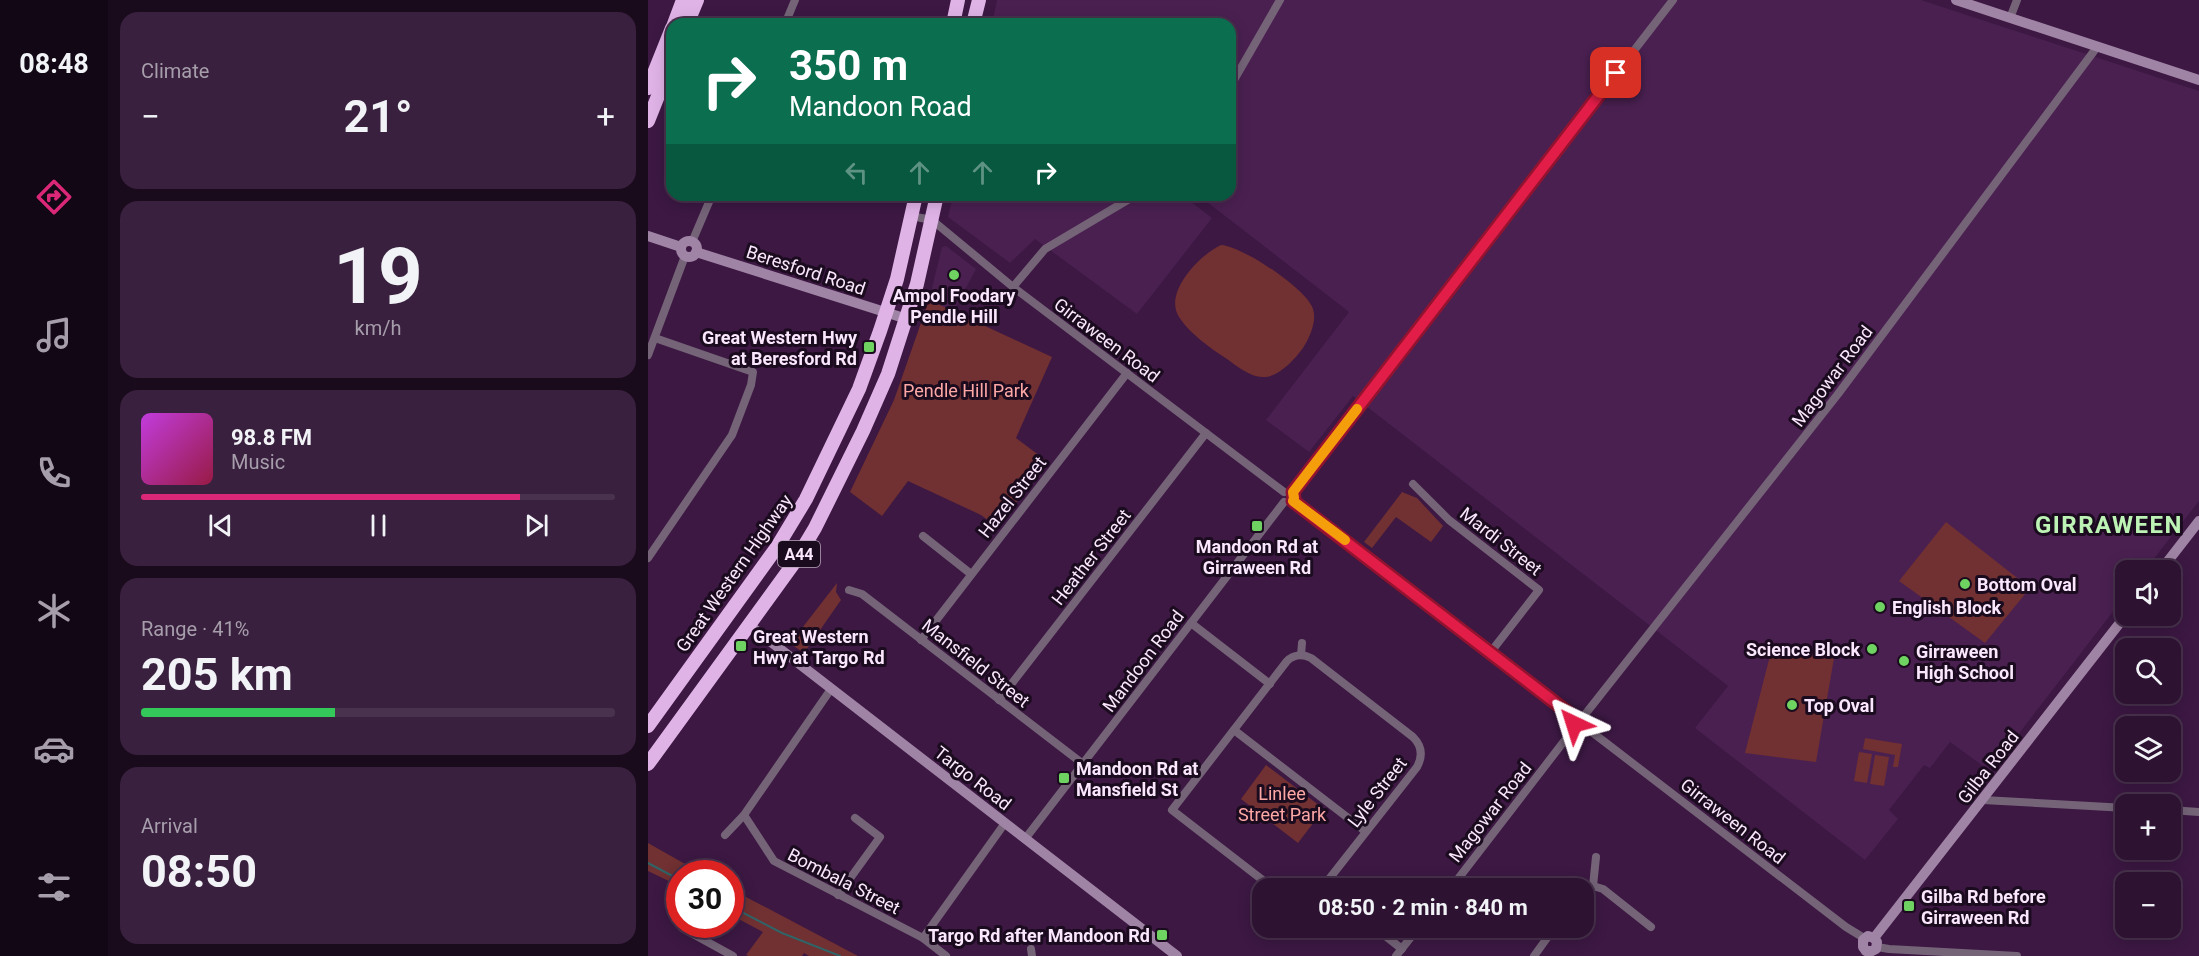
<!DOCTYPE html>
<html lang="en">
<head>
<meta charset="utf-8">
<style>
	body { margin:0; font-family:Roboto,sans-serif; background:#39203e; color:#f1f3f6; height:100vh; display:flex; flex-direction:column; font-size:22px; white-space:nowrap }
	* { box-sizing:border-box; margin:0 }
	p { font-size:20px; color:#a79eac }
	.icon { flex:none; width:33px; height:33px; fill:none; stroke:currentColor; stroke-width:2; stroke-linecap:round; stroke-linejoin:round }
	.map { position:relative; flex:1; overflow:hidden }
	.sheet { display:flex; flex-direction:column; gap:12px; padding:12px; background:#190a1c; width:540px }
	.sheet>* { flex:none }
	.top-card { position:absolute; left:18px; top:18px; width:570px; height:183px; border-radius:18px; box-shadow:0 3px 15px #0003,0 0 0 2px #48324d; background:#0b6e4f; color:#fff; overflow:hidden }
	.controls { position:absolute; left:1467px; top:560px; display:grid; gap:12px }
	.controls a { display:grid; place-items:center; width:66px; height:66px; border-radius:12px; background:#2d1232; box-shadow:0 3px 15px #0003,0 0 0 2px #48324d; font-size:30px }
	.speed { position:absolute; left:18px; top:860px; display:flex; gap:12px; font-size:30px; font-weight:700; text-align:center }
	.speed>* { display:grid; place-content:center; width:78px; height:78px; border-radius:50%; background:#2d1232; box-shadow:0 3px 15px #0003,0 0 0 2px #48324d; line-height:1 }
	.speed .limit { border:9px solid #d22; background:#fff; color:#111 }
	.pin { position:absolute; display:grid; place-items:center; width:51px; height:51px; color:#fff; margin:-26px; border-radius:12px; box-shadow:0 3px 9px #0006 }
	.me { position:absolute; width:66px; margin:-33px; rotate:319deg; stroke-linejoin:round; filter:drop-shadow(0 0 4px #0008) }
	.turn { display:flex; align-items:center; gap:21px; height:126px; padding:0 24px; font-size:27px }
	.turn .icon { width:78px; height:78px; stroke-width:2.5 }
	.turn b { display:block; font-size:42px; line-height:51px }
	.lanes { display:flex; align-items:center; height:57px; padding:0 24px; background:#0003; justify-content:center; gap:30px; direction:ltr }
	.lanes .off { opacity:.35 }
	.big { font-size:45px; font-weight:700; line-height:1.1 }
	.sheet .card { flex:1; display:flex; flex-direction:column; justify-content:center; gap:9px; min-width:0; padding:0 21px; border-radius:18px; background:#39203e }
	.sheet .dial { align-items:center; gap:0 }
	.dial b { font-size:78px; line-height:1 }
	.song { display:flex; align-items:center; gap:18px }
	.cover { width:72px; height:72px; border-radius:9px; background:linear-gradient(135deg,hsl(290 70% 55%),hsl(340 70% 35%)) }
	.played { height:6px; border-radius:3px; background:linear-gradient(90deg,#db2777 80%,#48324d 80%) }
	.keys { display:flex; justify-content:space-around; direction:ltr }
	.heat { display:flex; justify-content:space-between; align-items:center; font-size:33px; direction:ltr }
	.charge { height:9px; border-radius:4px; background:linear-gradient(90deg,#34c759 41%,#48324d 0) }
	.trip { position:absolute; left:604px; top:878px; width:342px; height:60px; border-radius:18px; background:#2d1232; box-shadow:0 3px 15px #0003,0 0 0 2px #48324d; font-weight:700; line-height:60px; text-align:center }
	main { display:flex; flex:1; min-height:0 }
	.menu { display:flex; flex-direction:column; width:108px; justify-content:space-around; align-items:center; background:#120714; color:#a79eac }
	.menu .icon { width:42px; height:42px }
	.menu .on { color:#db2777 }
	.menu b { font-size:27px; color:#f1f3f6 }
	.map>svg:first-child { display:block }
	.built { fill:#4a2051 }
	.green { fill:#713031 }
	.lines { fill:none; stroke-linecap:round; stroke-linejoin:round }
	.stream { stroke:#306467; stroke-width:2 }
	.street { stroke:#756478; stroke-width:8 }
	.secondary { stroke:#a084a5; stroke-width:10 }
	.highway { stroke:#e0b3e7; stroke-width:14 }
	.route-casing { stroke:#92132f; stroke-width:15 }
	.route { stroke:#e11d48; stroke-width:10 }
	.slow { stroke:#f59e0b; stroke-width:10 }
	.poi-dot { fill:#6ed360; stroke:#1b0b1e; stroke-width:2 }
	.labels { text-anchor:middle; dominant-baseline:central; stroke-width:6; stroke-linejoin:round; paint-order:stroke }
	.shield { fill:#1b0b1e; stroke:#b7a5ba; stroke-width:1.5 }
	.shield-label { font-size:16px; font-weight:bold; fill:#fae7fd }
	.street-label { font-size:18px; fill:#fae7fd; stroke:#1b0b1e }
	.poi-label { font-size:18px; font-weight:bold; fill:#fae7fd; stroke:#1b0b1e; text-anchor:start }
	.park-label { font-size:18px; fill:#fea8a6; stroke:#1b0b1e }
	.district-label { font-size:24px; font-weight:bold; letter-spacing:1.5px; fill:#bdf3b5; stroke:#1b0b1e }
</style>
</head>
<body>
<main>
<nav class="menu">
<b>08:48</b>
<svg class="icon on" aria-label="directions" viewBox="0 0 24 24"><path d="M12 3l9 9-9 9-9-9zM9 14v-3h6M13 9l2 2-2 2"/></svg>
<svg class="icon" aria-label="music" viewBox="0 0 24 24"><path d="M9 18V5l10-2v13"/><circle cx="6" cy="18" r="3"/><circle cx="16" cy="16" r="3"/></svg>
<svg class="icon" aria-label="phone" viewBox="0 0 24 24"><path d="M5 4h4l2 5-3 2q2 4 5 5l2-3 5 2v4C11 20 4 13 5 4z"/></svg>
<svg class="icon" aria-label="climate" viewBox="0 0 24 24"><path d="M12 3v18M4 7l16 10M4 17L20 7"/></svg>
<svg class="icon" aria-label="car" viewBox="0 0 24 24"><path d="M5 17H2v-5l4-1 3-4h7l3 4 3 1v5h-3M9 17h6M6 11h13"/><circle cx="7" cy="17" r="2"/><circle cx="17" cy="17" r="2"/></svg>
<svg class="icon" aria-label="filters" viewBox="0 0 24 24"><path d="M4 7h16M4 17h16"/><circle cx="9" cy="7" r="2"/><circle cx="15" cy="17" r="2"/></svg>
</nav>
<section class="sheet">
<div class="card"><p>Climate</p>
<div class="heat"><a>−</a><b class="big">21°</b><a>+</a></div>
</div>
<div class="card dial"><b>19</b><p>km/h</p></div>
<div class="card">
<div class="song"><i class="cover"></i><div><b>98.8 FM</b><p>Music</p></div></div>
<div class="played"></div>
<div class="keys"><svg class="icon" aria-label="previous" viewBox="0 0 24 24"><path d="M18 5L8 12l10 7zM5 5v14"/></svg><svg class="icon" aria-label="pause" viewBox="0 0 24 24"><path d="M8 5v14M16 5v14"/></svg><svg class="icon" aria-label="next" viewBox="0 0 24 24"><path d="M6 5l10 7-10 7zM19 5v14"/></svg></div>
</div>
<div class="card"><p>Range · 41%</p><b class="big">205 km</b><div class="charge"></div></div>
<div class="card"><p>Arrival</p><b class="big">08:50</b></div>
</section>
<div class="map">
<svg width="1551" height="956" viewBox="0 0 1551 956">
	<rect width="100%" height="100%" fill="#3c1843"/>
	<g class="built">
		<polygon points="349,0 1273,0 1551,91 1551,501 1497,570 1478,570 1477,596 1342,771 1302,742 1282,768 1276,765 1241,810 1250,819 1217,860 1047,728 1080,686 705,396 661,452 618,420 701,312 550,195 582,195 582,24 344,24"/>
		<polygon points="305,195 534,195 564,218 489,314 387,239 362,263 300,217"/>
		<polygon points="298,246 328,269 305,312 281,300 294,247"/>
	</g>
	<g class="green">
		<path d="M573,245C594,246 659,289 665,309C669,321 662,337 655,348C647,359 631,377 616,377C603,378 589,366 579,359C562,348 542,334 531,317C515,292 553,254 573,245Z"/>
		<polygon points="281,300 404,357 368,438 400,462 349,527 333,515 260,481 234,516 202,492 246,400"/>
		<polygon points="754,492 769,498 795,526 783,542 748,517 724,548 716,542"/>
		<polygon points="1298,522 1382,588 1337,643 1251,581"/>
		<polygon points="189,583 188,592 193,600 156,653 140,642 144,641"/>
		<polygon points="1124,648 1186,658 1168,762 1097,753"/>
		<polygon points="1217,738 1254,744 1250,767 1245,767 1247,755 1215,749"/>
		<polygon points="1211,752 1224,754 1219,783 1206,781"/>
		<polygon points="1227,755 1241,757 1236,786 1222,784"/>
		<polygon points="618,765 676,809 650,843 593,799"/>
		<polygon points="0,843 53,873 32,873 31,886 0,871"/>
		<polygon points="82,889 83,889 210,956 161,956 156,953 154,956 101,956 98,955 115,932 83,915"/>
	</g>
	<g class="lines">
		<g class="stream">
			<polyline points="0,863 32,880"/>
			<polyline points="82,906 134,933 192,956"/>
		</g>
		<g class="street">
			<polyline points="1362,18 1369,0"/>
			<polyline points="137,24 147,0"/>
			<polyline points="582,87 632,0"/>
			<polyline points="263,216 284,220 365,287 636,492"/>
			<polyline points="44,242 64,195"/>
			<polyline points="365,287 397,249 488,195"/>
			<polyline points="0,355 37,256"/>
			<polyline points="765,484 801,520 891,590 842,653"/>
			<polyline points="645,492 1025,0"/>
			<polyline points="645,501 927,718"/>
			<polyline points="275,536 323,574"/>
			<polyline points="0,558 84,435 103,385 105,372 7,338"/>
			<polyline points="201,590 214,594 435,764"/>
			<polyline points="543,623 622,684"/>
			<polyline points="273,640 479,373"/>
			<polyline points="653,655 654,643"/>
			<polyline points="351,700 558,433"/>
			<polyline points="935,717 1190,394 1449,47"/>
			<polyline points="936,726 1198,927 1216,938"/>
			<polyline points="586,730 717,831"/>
			<polyline points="1335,800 1478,808"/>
			<polyline points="1522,810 1551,812"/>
			<polyline points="96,815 126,861 275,938 298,956"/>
			<polyline points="77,835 96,815 183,689"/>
			<polyline points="377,839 636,502"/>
			<path d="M621,885L524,810L639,661C646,654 655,654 663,658L765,737C774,746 775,756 769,767L674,888"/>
			<polyline points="945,886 948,857"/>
			<polyline points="803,888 927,727"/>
			<polyline points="936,890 945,886 955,889 1003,927"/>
			<polyline points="190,895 232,837 207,818"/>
			<polyline points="726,927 754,949"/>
			<polyline points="34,928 85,956"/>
			<polyline points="275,938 357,823"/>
			<polyline points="1229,947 1241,949 1369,956"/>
			<polyline points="383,949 384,956"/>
			<polyline points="748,956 771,927"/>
			<polyline points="886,956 907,927"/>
		</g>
		<g class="secondary">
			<polyline points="1308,0 1551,80"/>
			<polyline points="0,236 33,247"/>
			<circle cx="41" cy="249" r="8"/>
			<polyline points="48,252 259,319"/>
			<polyline points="1513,570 1551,521"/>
			<polyline points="101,625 529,956"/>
			<polyline points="1226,938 1478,615"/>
			<polyline points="1218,951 1215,947 1215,940 1220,936 1226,938"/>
			<polyline points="1218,951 1224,951 1228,949 1229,942 1226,938"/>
		</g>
		<g class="highway">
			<polyline points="26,24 35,0"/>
			<polyline points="39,24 49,0"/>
			<polyline points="305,24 310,0"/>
			<polyline points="325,24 331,0"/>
			<polyline points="0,88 24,28"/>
			<polyline points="0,121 24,61"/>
			<polyline points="0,726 129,547 158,499 211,389 232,331 249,279 268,195"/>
			<polyline points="0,764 146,563 167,528 215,431 240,374 269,284 289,195"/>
		</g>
	</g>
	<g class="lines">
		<g class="route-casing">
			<polyline id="route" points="926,724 927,718 645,501 646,498 645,492 968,73"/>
		</g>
		<use href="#route" class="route"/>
		<polyline class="slow" points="697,540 645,501 646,498 645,492 709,409"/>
	</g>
	<g class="poi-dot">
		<circle cx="306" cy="275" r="6"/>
		<rect x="215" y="341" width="12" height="12" rx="3"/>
		<rect x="603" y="520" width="12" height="12" rx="3"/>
		<circle cx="1317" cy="584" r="6"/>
		<circle cx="1232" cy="607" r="6"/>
		<rect x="87" y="640" width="12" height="12" rx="3"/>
		<circle cx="1224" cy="649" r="6"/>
		<circle cx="1256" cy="661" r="6"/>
		<circle cx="1144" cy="705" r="6"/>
		<rect x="410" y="772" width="12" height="12" rx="3"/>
		<rect x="1255" y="900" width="12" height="12" rx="3"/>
		<rect x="508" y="929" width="12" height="12" rx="3"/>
	</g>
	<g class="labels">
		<rect class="shield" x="130" y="541" width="42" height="26" rx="4.5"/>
		<g class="shield-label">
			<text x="151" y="554">A44</text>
		</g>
		<g class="street-label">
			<text transform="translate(158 270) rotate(18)">Beresford Road</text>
			<text transform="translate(459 340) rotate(37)">Girraween Road</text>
			<text transform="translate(1184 376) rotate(-53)">Magowar Road</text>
			<text transform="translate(364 497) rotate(-52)">Hazel Street</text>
			<text transform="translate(853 541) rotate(38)">Mardi Street</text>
			<text transform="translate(443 557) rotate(-52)">Heather Street</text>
			<text transform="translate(86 573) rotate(-55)">Great Western Highway</text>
			<text transform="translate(495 661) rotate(-53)">Mandoon Road</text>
			<text transform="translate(328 663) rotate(38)">Mansfield Street</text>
			<text transform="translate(1340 767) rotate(-52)">Gilba Road</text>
			<text transform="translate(325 778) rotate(38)">Targo Road</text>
			<text transform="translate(729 792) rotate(-52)">Lyle Street</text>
			<text transform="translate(842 812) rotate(-52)">Magowar Road</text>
			<text transform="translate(1085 821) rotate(38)">Girraween Road</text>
			<text transform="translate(196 881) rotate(27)">Bombala Street</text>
		</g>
		<g class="poi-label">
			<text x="306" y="295" text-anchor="middle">Ampol Foodary<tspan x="306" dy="21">Pendle Hill</tspan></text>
			<text x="209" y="337" text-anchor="end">Great Western Hwy<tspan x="209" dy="21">at Beresford Rd</tspan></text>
			<text x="609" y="546" text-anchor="middle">Mandoon Rd at<tspan x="609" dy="21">Girraween Rd</tspan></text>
			<text x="1329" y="584">Bottom Oval</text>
			<text x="1244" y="607">English Block</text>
			<text x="105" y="636">Great Western<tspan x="105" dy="21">Hwy at Targo Rd</tspan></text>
			<text x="1212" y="649" text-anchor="end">Science Block</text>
			<text x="1268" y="651">Girraween<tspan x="1268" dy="21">High School</tspan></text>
			<text x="1156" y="705">Top Oval</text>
			<text x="428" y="768">Mandoon Rd at<tspan x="428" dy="21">Mansfield St</tspan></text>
			<text x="1273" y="896">Gilba Rd before<tspan x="1273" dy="21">Girraween Rd</tspan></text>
			<text x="502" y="935" text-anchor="end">Targo Rd after Mandoon Rd</text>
		</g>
		<g class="park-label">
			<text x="318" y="390">Pendle Hill Park</text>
			<text x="634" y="793">Linlee<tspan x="634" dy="21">Street Park</tspan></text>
		</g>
		<g class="district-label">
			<text x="1461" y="525">GIRRAWEEN</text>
		</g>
	</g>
</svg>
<div class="controls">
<a><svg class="icon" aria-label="sound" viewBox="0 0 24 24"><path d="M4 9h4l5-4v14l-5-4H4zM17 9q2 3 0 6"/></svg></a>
<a><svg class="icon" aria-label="search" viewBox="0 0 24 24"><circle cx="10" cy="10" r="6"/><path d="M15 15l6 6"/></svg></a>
<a><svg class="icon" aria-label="layers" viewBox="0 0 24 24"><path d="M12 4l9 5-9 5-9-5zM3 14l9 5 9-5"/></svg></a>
<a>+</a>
<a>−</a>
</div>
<div class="speed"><div class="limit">30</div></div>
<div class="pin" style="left:968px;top:73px;background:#d93025"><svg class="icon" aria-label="arrive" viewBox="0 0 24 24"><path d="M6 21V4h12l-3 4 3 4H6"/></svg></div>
<svg class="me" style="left:926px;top:724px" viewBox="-20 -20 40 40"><path d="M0-17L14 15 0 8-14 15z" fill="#e11d48" stroke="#fff" stroke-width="4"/></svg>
<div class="trip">08:50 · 2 min · 840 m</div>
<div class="top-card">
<div class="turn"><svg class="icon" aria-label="right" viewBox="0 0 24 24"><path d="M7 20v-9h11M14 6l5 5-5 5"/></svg><div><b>350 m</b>Mandoon Road</div></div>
<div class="lanes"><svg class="icon off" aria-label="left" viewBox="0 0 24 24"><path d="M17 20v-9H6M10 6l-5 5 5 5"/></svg><svg class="icon off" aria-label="ahead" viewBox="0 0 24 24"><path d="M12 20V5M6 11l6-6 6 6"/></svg><svg class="icon off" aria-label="ahead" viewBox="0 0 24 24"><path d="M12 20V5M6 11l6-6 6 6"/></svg><svg class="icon" aria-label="right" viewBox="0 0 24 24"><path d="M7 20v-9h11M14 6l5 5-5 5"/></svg></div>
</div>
</div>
</main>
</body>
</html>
